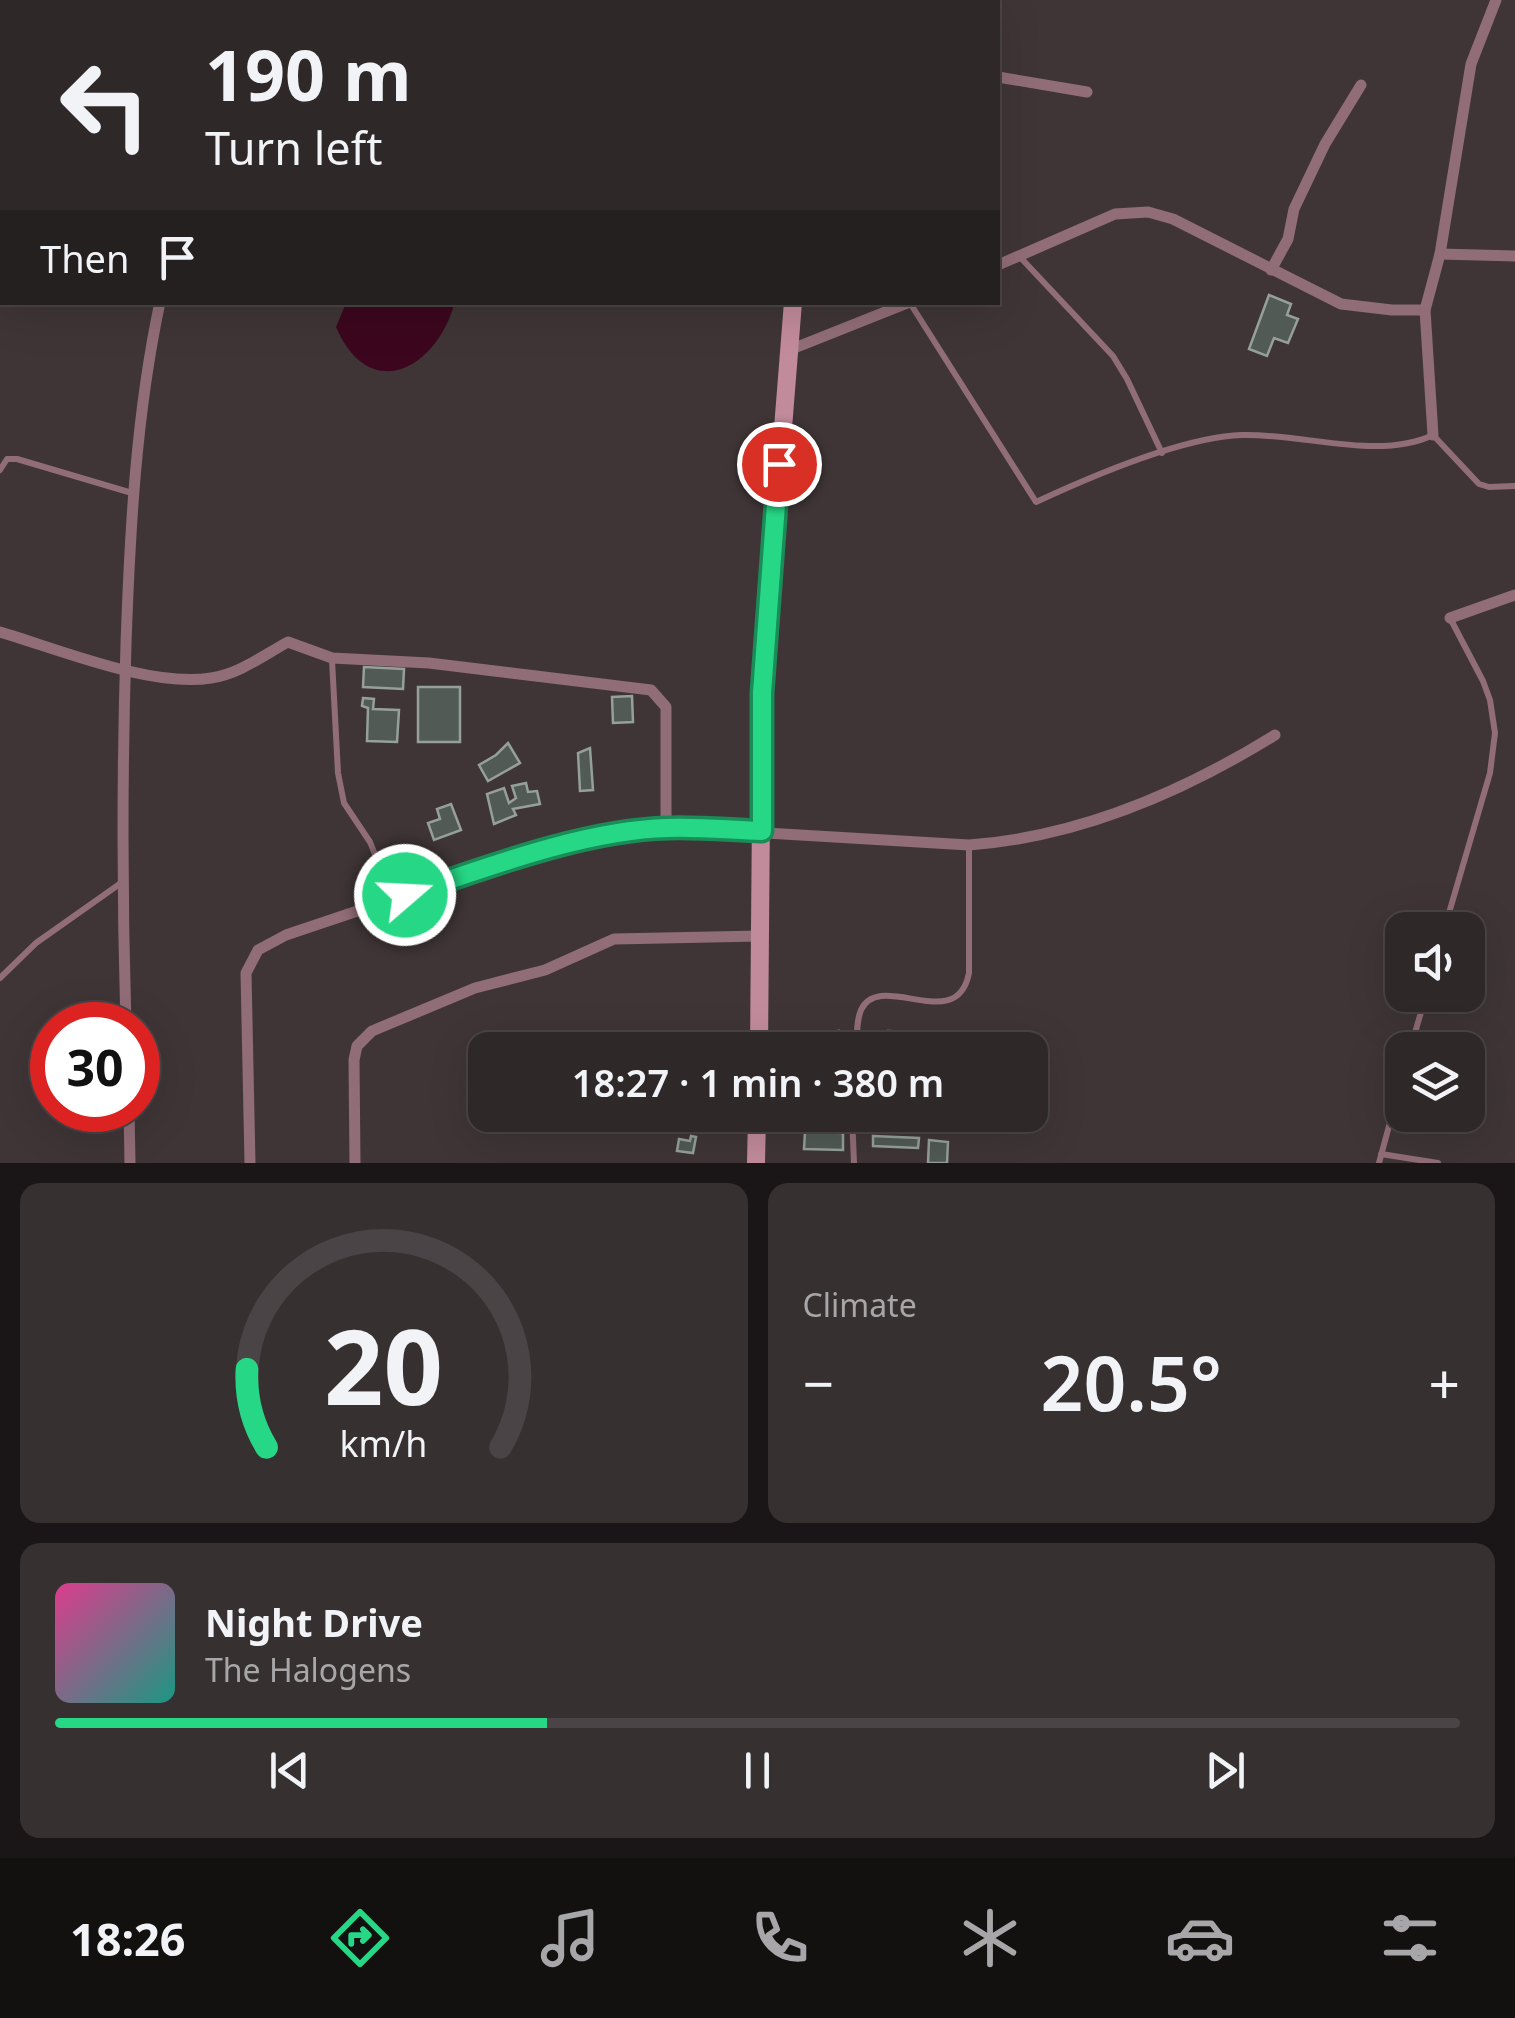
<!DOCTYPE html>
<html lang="en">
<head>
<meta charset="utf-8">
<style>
	body { margin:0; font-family:"Noto Sans",sans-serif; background:#373031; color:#f1f3f6; height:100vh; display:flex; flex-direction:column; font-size:38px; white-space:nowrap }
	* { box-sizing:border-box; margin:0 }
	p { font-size:32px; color:#a7a6a8 }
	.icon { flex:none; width:55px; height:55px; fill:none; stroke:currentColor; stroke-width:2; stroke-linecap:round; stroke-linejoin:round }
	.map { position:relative; height:1163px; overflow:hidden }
	.panel { display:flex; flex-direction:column; gap:20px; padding:20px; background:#1a1617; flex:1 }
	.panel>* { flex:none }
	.hud { position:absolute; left:0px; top:0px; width:1000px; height:305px; box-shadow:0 10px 40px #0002,0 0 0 2px #4a4446; background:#2f2829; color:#f1f3f6; overflow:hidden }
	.fabs { position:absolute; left:1385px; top:912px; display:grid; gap:20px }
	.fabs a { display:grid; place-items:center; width:100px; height:100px; border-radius:20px; background:#2f2829; box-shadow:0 10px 40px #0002,0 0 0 2px #4a4446; font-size:50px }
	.speed { position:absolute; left:30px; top:1002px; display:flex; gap:20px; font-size:50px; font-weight:700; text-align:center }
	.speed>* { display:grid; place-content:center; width:130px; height:130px; border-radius:50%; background:#2f2829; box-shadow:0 10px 40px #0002,0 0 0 2px #4a4446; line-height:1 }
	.speed .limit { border:15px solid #d22; background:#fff; color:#111 }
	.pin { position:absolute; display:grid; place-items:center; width:85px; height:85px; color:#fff; margin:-42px; border:5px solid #fff; border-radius:50%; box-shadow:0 2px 10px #0007 }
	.me { position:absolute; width:110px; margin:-55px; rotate:71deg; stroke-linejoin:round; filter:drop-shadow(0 0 8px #0008) }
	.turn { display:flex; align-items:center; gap:35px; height:210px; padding:0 40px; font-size:45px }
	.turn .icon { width:130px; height:130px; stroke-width:2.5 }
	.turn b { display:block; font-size:70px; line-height:85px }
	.then { display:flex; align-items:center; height:95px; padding:0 40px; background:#0003; gap:20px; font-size:38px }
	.big { font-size:75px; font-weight:600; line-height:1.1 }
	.panel .tile { flex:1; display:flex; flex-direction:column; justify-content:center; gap:15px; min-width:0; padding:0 35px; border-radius:20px; background:#373031 }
	.panel .dial { align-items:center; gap:0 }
	.dial svg { height:260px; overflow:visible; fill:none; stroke:#4a4446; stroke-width:7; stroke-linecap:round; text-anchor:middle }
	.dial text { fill:#f1f3f6; stroke:none }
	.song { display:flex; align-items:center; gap:30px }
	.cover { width:120px; height:120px; border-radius:15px; background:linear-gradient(135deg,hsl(330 70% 55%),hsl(170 70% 35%)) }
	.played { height:10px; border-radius:5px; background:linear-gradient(90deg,#26d886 35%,#4a4446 35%) }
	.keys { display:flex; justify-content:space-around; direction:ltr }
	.heat { display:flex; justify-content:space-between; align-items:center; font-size:55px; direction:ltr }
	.panel .tiles { flex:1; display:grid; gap:20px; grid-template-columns:1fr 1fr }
	.tile:last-child { grid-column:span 2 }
	.trip { position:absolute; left:468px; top:1032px; width:580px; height:100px; border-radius:20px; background:#2f2829; box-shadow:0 10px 40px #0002,0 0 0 2px #4a4446; font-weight:600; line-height:100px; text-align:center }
	.tab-bar { display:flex; height:160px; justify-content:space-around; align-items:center; background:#131010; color:#a7a6a8 }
	.tab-bar .icon { width:70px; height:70px }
	.tab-bar .selected { color:#26d886 }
	.tab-bar b { font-size:45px; color:#f1f3f6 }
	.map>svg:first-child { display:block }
	.water { fill:#3c071e }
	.building { fill:#515a54; stroke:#96a09a; stroke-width:2.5 }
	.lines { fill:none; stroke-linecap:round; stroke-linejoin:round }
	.lane { stroke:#916d78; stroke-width:6 }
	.street { stroke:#916d78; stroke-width:11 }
	.secondary { stroke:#c28b9c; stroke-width:18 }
	.route-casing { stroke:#198c57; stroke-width:25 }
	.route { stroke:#26d886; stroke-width:18 }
</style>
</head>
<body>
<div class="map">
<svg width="1515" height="1163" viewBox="0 0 1515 1163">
	<rect width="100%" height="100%" fill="#3f3537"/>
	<path class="water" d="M452,303L454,305C435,370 369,404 336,327L346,303Z"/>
	<g class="building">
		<polygon points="1269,295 1291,304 1287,315 1298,319 1288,343 1274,338 1267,356 1249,349"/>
		<polygon points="364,667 404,669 403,689 363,687"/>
		<rect x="418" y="687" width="42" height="55"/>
		<polygon points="632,696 633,722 613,723 612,697"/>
		<polygon points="363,698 374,699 373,709 399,710 397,742 367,741 368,708 362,706"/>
		<polygon points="508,743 520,763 488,781 479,765 496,755"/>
		<polygon points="590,748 593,790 580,791 578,753"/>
		<polygon points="526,783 528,792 537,791 540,804 513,809 516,815 494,824 487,794 504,788 509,803 516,798 512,786"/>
		<polygon points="451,804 461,830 434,840 428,823 440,819 437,809"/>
		<polygon points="839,1031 841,1046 825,1048 823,1033"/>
		<polygon points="888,1031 909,1032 908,1050 876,1050 887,1049"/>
		<polygon points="812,1127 824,1127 823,1132 843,1133 843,1150 804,1149 805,1132 812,1132"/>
		<polygon points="691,1136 696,1137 693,1153 677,1151 679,1139 690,1141"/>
		<polygon points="873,1136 919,1138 918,1148 873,1146"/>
		<polygon points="929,1140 948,1142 947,1163 928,1163"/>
	</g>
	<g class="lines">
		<g class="lane">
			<polyline points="46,2 47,0"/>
			<polyline points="0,82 2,79"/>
			<polyline points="1019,256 1113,356 1127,379 1162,453"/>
			<path d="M910,303L1036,502C1092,476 1182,437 1242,435C1302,433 1379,461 1433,435L1479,484L1489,487L1515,486"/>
			<polyline points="0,470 7,459 17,459 132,493"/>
			<polyline points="332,660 338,773 344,803 370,842 393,899"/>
			<polyline points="1444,930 1490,773 1495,733 1490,700 1483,681 1450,618"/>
			<polyline points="0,978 36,943 121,883"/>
			<path d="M857,1050C857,1037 856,1022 861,1010C880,969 957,1036 969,973V846"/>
			<polyline points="1410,1050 1426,995"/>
			<polyline points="852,1115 854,1163"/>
			<polyline points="1381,1154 1438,1163"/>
			<polyline points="1379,1163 1402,1078"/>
		</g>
		<g class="street">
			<polyline points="207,0 208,2"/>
			<polyline points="998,77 1087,92"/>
			<polyline points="0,137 2,140"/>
			<polyline points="1440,254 1515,256"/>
			<polyline points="998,265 1115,214 1148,212 1173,219 1341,304 1392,310 1425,310"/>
			<polyline points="1271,270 1288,239 1294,209 1325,144 1361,85"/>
			<polyline points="787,351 910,302"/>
			<polyline points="1433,435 1425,310 1440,254 1471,64 1496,0"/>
			<polyline points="1450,618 1515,595"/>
			<path d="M0,632C58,649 152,688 211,678C239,674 264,655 288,642L332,658L429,663L651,690L666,707V827"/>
			<path d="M126,1025C122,898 122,771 126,644C130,529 136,415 160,302"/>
			<polyline points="129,1110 130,1163"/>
			<path d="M250,1163L246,973L258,950L286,935L509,860L605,836L666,827L969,845C1078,837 1183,792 1275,735"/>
			<polyline points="355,1163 354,1060 357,1046 372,1031 475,988 545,970 614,939 760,936"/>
		</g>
		<g class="secondary">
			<polyline points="875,2 876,0"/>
			<polyline points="759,1050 762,693 793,302"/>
			<polyline points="756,1163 757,1115"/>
		</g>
	</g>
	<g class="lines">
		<g class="route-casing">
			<path id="route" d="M405,895C485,868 584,830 668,828C699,827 731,830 762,831V693L779,464"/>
		</g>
		<use href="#route" class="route"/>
	</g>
</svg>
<div class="fabs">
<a><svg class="icon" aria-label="sound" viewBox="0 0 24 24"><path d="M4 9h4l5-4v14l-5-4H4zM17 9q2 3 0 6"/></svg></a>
<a><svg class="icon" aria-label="layers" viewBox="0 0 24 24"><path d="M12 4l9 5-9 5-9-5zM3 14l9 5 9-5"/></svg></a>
</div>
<div class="speed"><div class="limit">30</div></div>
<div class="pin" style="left:779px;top:464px;background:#d93025"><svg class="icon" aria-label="arrive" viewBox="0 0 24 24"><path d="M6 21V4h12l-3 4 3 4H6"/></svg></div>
<svg class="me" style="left:405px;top:895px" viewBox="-20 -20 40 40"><circle r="17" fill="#26d886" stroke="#fff" stroke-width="3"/><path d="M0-11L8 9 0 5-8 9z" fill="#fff"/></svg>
<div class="trip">18:27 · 1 min · 380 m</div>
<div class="hud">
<div class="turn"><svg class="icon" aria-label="left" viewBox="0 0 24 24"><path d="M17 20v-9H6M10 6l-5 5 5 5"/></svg><div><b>190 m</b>Turn left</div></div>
<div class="then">Then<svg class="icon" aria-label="arrive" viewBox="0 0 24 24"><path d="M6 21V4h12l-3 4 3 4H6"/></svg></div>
</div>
</div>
<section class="panel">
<div class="tiles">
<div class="tile dial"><svg viewBox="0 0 100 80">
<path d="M14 69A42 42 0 1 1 86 69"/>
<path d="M14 69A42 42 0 0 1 8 45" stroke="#26d886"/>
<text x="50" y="56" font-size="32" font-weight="700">20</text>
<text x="50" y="72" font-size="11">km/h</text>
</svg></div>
<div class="tile"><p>Climate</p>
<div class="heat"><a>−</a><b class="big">20.5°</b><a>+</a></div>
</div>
<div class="tile">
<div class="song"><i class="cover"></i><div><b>Night Drive</b><p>The Halogens</p></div></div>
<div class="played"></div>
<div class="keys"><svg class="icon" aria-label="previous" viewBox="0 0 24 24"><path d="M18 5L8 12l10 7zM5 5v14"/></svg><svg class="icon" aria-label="pause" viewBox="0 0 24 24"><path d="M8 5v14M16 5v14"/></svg><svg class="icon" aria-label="next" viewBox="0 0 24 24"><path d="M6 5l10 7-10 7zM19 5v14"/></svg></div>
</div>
</div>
</section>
<nav class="tab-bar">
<b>18:26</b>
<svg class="icon selected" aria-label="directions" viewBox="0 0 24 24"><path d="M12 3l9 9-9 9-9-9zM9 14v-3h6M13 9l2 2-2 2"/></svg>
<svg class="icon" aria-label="music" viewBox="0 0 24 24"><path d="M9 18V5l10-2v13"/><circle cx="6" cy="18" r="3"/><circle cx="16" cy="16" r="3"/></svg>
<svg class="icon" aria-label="phone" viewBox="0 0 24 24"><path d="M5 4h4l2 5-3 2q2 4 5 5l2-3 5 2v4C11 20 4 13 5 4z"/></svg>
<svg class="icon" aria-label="climate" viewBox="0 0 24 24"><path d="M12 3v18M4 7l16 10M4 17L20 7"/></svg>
<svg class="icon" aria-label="car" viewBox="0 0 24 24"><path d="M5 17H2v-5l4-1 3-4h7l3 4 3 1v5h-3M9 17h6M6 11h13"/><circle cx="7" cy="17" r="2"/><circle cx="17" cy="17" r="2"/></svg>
<svg class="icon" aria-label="filters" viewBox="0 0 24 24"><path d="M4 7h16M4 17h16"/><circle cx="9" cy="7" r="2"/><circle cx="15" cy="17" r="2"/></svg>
</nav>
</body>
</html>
